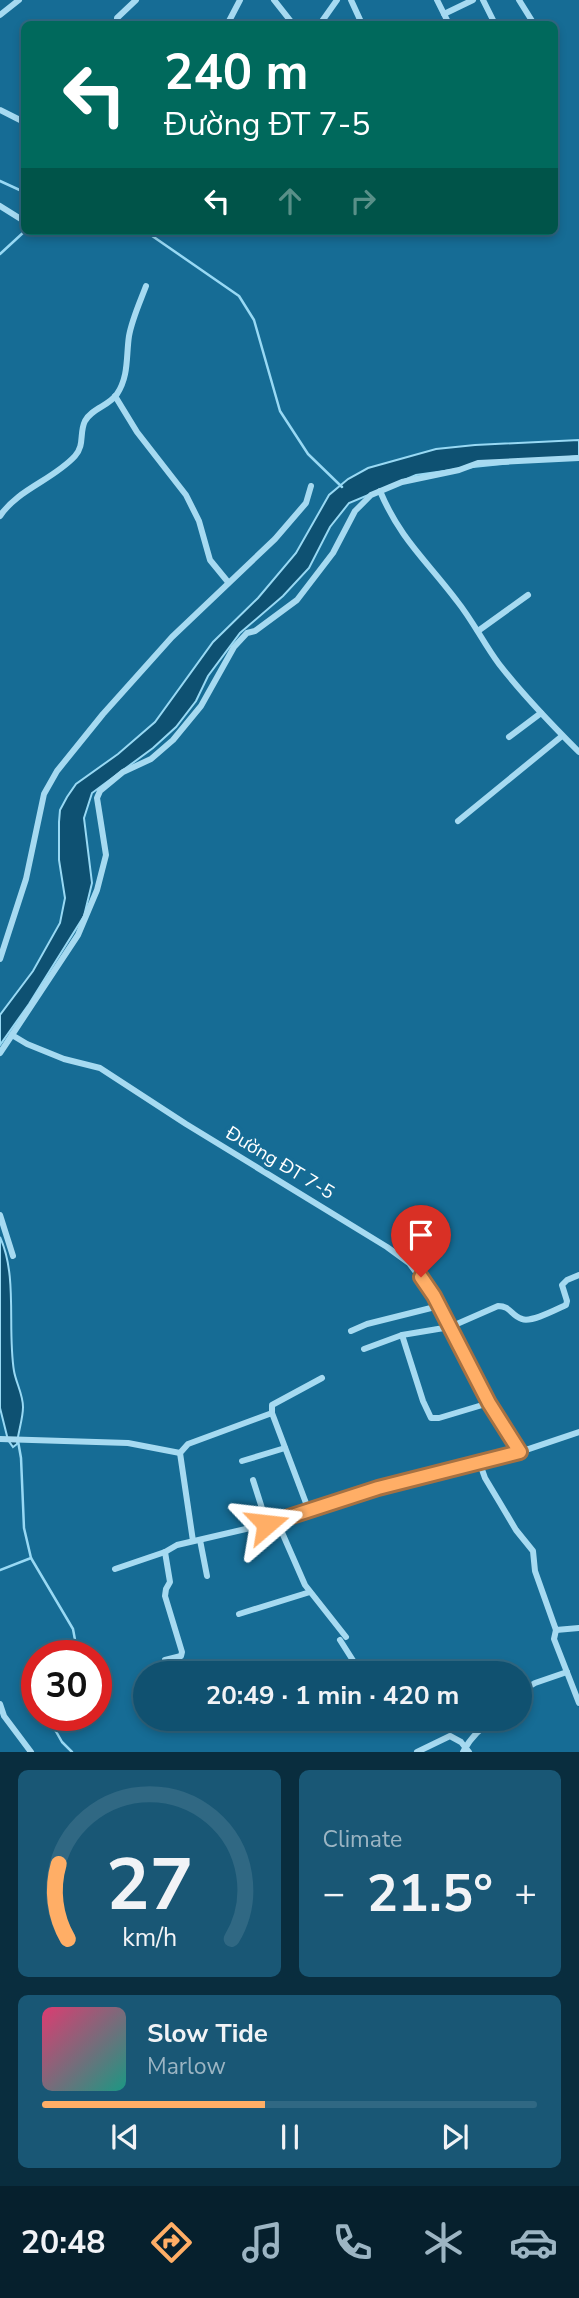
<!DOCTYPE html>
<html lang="en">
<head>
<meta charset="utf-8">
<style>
	body { margin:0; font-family:"Nunito Sans",sans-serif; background:#195775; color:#f1f3f6; height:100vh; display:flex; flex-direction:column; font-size:26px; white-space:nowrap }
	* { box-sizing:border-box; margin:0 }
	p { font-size:23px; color:#9cb5c3 }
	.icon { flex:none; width:38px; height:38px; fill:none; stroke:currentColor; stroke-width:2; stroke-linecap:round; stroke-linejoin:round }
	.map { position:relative; height:1752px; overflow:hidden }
	.sheet { display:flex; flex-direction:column; gap:18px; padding:18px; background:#092d3e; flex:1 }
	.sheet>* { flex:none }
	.top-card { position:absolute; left:21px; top:21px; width:537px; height:214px; border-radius:10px; box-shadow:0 4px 10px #0003,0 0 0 2px #306883; background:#00695c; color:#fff; overflow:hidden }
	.speed { position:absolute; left:21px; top:1640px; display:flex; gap:14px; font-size:35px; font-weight:700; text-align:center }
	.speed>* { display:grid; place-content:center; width:91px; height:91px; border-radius:50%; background:#105170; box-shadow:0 4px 10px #0003,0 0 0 2px #306883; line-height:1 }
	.speed .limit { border:10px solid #d22; background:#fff; color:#111 }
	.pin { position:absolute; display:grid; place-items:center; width:60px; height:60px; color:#fff; margin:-72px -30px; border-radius:50% 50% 50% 0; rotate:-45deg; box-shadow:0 0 7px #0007 }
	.pin .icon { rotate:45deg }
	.me { position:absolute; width:77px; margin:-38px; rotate:73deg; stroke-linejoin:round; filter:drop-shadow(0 0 5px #0008) }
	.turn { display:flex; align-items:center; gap:24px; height:147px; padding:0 28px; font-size:32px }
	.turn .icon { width:91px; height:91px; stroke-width:2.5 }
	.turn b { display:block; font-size:49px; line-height:60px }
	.lanes { display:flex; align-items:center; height:66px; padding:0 28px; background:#0003; justify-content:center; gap:35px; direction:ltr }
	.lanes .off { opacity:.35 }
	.big { font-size:52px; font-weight:700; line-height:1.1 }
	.sheet .widget { flex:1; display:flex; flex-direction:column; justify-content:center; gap:10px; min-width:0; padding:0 24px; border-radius:10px; background:#195775 }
	.sheet .dial { align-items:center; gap:0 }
	.dial svg { height:182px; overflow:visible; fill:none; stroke:#306883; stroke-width:7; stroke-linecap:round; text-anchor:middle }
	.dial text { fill:#f1f3f6; stroke:none }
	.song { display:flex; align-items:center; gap:21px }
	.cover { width:84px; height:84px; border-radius:10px; background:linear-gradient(135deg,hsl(340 70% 55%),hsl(170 70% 35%)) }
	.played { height:7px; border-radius:4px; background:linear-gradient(90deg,#ffae66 45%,#306883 45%) }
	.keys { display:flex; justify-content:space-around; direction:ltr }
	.heat { display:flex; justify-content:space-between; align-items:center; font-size:38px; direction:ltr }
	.sheet .tiles { flex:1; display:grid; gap:18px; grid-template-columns:1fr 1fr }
	.widget:last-child { grid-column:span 2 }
	.trip { position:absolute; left:133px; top:1661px; width:399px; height:70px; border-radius:35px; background:#105170; box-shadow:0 4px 10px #0003,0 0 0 2px #306883; font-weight:700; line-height:70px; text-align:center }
	.tab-bar { display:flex; height:112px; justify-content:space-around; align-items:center; background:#06202d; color:#9cb5c3 }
	.tab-bar .icon { width:49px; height:49px }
	.tab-bar .on { color:#ffae66 }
	.tab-bar b { font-size:32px; color:#f1f3f6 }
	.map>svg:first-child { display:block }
	.water { fill:#0e5172; stroke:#98d9f4; stroke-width:2 }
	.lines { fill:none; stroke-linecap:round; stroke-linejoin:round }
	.stream { stroke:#98d9f4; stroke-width:2.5 }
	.street { stroke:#a6daf1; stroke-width:6 }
	.route-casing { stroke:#a67142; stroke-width:18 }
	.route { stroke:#ffae66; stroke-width:12 }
	.labels { text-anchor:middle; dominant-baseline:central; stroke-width:7; stroke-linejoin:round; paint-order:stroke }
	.street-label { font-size:19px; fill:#fff; stroke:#166c95 }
</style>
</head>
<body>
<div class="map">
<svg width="579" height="1752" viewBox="0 0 579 1752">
	<rect width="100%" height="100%" fill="#166c95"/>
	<g class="water">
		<polygon points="579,440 579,456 473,467 416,475 349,503 330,527 309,568 283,596 240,633 208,676 196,701 176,727 153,748 92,793 84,818 92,883 84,916 29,1004 0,1045 0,1015 33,971 60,923 65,898 59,860 59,822 60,810 67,797 76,784 118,754 155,722 213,642 258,598 296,553 329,495 348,479 368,468 436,449 475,445"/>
		<path d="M0,1237C18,1277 7,1328 14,1371C16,1383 23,1394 23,1407C23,1419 18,1432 17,1444L13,1447L8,1440L0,1408Z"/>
	</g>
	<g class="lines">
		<g class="stream">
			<polyline points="0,181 24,192"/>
			<polyline points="145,231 239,296 254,320 280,411 308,454 342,487"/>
			<polyline points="0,254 25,231"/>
			<polyline points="18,1441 21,1458 24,1528 31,1558 73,1629 78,1656"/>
			<polyline points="0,1570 31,1558"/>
			<polyline points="50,1715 49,1719 62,1742 72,1752"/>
		</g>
		<g class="street">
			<polyline points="274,0 293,24"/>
			<polyline points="351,0 362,24"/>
			<polyline points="437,0 449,24"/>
			<polyline points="483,0 495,24"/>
			<polyline points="519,0 534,24"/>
			<polyline points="444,14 473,0"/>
			<polyline points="0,15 19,0"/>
			<polyline points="228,23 240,0"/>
			<polyline points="120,24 117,22 117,18 136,0"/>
			<polyline points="320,24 337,0"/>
			<polyline points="0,110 24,122"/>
			<polyline points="0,206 24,221"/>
			<polyline points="115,396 137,432 186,495 199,521 210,560 228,582"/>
			<path d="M380,491C400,539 427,561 457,601C473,621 484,644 499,664C523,695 551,724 579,752"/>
			<path d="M0,516C18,489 53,480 75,456C85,445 79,433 85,421C92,408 109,406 117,394C129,376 126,356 129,336C132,319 140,302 146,286"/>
			<polyline points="478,631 528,595"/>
			<polyline points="509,737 541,713"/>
			<polyline points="458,821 562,736"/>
			<polyline points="0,959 26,879 44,794 57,771 103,714 172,637 275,539 306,503 311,486"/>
			<polyline points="0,1053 12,1035"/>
			<polyline points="0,1215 13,1256"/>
			<polyline points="351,1331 367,1324 439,1306"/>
			<polyline points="402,1335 423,1401 431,1418 439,1418 489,1403"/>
			<path d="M364,1349L402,1335L450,1327L498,1306C511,1306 511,1316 522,1319C531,1323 557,1309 566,1305L567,1301L562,1285L567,1280L579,1275"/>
			<polyline points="0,1439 128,1443 180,1453"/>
			<polyline points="520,1452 489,1403 434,1296 409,1263 387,1247 186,1124 100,1068 64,1059 27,1044 12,1035 78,935 97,890 106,855 97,798 100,791 123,772 151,759 173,740 201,706 234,647 247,633 255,631 297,600 333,553 355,511 371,495 402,482 459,470 478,463 579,458"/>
			<polyline points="242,1461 285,1448"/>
			<polyline points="480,1464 485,1478 500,1503 516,1530 533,1551 535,1571 556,1630 579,1628"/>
			<polyline points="253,1480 267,1524"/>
			<polyline points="309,1511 272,1413 272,1405 322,1378"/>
			<polyline points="277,1521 305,1585 346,1637"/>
			<polyline points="200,1540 207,1576"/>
			<polyline points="193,1541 180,1453 188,1444 272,1413"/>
			<polyline points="165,1552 170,1582 166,1589 165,1596 182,1652 181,1656 165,1660"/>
			<polyline points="115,1569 165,1552 177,1545 267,1524 378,1488 499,1459 579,1432"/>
			<polyline points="239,1614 310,1592"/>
			<polyline points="556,1630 554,1639 579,1703"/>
			<polyline points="340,1640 361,1673"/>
			<polyline points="500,1673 504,1671 503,1666"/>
			<polyline points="520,1692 535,1683 567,1672"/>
			<polyline points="0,1704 4,1716 31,1752"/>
			<polyline points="417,1752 450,1736 461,1742 469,1752"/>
			<path d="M463,1752C470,1738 483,1726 496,1718"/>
		</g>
	</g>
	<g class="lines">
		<g class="route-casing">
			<polyline id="route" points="267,1524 378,1488 520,1452 489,1403 434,1296 421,1277"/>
		</g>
		<use href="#route" class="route"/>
	</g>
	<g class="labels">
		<g class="street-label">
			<text transform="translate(280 1163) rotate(31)">Đường ĐT 7-5</text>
		</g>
	</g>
</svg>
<div class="speed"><div class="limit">30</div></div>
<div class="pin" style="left:421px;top:1277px;background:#d93025"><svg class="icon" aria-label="arrive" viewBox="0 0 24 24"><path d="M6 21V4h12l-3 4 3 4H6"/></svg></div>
<svg class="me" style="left:267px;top:1524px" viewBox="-20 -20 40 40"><path d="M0-17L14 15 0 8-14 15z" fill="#ffae66" stroke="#fff" stroke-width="4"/></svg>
<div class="trip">20:49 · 1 min · 420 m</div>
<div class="top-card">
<div class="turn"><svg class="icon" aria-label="left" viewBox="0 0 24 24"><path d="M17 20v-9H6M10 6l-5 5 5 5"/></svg><div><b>240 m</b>Đường ĐT 7-5</div></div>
<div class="lanes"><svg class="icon" aria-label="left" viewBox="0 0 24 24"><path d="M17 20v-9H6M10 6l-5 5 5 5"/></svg><svg class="icon off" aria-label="ahead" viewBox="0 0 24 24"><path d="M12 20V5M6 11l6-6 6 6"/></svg><svg class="icon off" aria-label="right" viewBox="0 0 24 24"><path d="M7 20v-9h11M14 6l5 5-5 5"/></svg></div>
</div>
</div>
<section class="sheet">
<div class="tiles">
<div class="widget dial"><svg viewBox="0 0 100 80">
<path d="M14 69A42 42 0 1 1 86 69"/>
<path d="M14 69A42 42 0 0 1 10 36" stroke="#ffae66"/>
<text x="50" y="56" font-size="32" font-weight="700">27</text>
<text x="50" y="72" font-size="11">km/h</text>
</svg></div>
<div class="widget"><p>Climate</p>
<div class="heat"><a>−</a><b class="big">21.5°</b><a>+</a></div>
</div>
<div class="widget">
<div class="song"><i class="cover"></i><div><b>Slow Tide</b><p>Marlow</p></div></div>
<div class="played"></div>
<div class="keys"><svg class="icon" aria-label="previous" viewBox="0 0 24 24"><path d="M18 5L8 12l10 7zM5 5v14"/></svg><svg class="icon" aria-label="pause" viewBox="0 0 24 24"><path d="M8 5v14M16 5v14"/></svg><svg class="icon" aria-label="next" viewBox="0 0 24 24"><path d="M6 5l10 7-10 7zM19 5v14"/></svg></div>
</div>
</div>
</section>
<nav class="tab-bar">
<b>20:48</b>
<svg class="icon on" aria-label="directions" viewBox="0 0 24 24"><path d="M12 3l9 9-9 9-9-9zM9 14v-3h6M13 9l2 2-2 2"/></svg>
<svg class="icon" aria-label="music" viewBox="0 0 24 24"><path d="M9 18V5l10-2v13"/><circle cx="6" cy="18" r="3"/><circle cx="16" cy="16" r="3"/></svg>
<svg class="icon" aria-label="phone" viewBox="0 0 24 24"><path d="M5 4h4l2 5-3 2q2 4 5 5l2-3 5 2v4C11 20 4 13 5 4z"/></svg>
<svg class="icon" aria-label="climate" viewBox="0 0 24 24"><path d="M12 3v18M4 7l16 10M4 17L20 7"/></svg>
<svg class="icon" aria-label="car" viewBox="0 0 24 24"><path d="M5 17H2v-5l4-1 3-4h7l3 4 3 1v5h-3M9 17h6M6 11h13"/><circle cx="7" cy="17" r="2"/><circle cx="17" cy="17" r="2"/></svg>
</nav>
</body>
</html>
